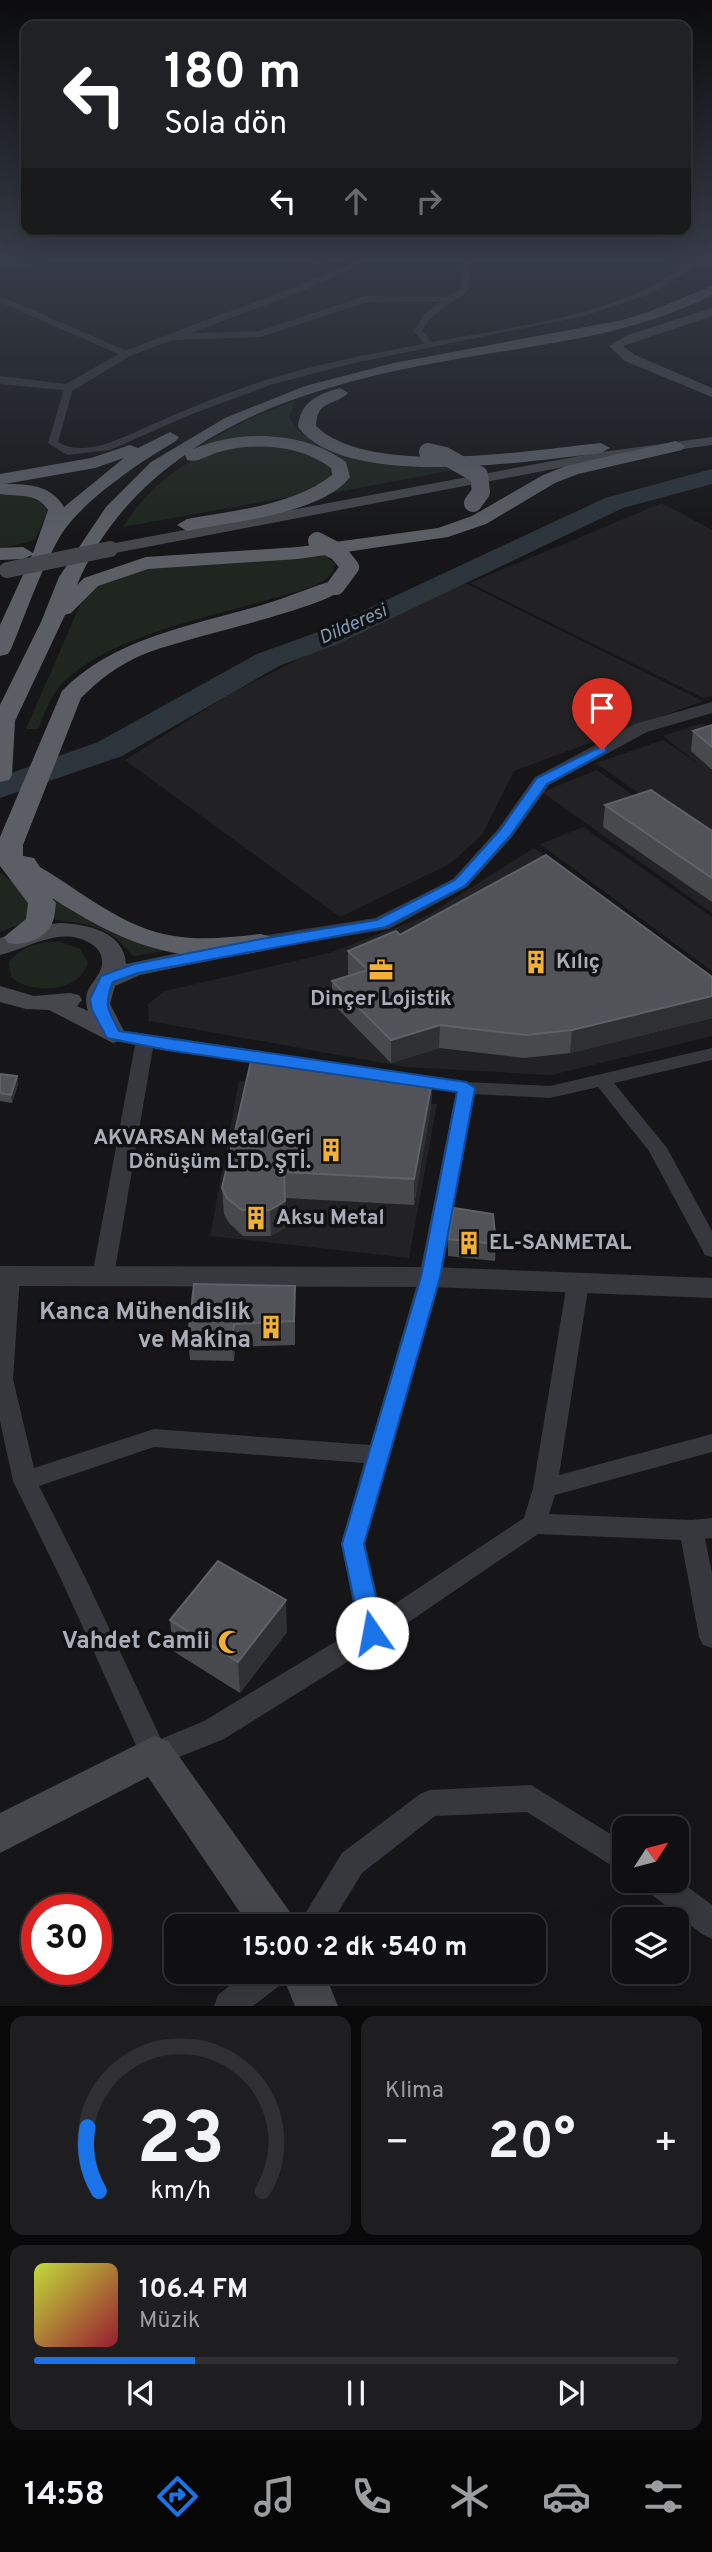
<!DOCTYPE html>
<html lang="tr">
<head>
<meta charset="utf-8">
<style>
	body { margin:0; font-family:Overpass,sans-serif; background:#1e1e20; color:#f1f3f6; height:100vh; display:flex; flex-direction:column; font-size:26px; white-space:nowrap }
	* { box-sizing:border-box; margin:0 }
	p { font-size:23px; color:#9c9d9f }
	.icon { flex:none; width:38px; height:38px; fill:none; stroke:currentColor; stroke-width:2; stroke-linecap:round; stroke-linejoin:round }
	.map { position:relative; height:2006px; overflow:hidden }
	.panel { display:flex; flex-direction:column; gap:10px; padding:10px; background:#09090a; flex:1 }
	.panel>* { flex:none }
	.top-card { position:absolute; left:21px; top:21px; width:670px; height:214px; border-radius:14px; box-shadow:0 7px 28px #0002,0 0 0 2px #303032; background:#202124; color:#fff; overflow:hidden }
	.needle { width:46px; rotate:54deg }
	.buttons { position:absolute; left:612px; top:1816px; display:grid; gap:14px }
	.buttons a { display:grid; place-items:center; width:77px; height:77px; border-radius:14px; background:#101012; box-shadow:0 7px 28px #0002,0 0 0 2px #303032; font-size:35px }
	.speed { position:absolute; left:21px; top:1894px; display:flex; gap:14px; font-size:35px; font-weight:700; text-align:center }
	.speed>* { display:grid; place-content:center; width:91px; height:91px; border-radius:50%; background:#101012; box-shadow:0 7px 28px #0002,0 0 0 2px #303032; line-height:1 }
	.speed .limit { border:10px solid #d22; background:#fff; color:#111 }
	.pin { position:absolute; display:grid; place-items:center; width:60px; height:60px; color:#fff; margin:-72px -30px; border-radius:50% 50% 50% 0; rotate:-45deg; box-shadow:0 0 7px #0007 }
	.pin .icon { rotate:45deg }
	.me { position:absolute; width:77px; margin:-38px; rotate:348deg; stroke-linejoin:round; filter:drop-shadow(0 0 5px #0008) }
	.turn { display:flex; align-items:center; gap:24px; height:147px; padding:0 28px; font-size:32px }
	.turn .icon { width:91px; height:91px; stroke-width:2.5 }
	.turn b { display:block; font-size:49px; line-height:60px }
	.lanes { display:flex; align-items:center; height:66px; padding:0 28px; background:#0003; justify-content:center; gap:35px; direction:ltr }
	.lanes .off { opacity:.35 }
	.big { font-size:52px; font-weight:700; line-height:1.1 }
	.panel .widget { flex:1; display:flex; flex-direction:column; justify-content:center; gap:10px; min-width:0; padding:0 24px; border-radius:14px; background:#1e1e20 }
	.panel .dial { align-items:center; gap:0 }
	.dial svg { height:182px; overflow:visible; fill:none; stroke:#303032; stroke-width:7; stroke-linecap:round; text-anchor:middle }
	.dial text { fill:#f1f3f6; stroke:none }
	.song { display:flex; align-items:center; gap:21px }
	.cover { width:84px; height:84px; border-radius:10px; background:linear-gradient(135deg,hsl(70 70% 55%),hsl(350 70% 35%)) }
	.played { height:7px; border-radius:4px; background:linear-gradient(90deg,#1a73e8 25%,#303032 25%) }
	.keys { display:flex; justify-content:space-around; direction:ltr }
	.heat { display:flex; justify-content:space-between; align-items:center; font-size:38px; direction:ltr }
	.panel .tiles { flex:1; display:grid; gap:10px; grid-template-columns:1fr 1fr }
	.widget:last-child { grid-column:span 2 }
	.trip { position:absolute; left:164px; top:1914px; width:382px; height:70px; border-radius:14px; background:#101012; box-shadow:0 7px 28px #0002,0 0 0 2px #303032; font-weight:700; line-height:70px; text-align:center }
	.tabs { display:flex; height:112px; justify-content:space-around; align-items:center; background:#060607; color:#9c9d9f }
	.tabs .icon { width:49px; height:49px }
	.tabs .active { color:#1a73e8 }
	.tabs b { font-size:32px; color:#f1f3f6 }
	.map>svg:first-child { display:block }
	.built { fill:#222225 }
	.green { fill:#1e261f }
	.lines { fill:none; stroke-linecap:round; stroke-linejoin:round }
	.river { fill:#2c353c; fill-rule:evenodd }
	.minor { fill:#37383d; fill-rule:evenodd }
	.tertiary { fill:#37383d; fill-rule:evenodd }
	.secondary { fill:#45474d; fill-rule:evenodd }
	.trunk { fill:#5b5e65; fill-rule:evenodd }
	.secondary-bridge { stroke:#45474d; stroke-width:16 }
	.trunk-bridge { stroke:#5b5e65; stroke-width:18 }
	.wall { fill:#47494d }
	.shaded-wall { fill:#2f3033 }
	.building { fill:#525359; stroke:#5f6168; stroke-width:2 }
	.route { fill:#1a73e8; stroke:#114b97; stroke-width:2 }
	.labels { text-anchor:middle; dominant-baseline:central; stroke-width:7; stroke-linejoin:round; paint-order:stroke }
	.far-water-label { font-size:19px; font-style:italic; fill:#7f9bb3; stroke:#111113 }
	.poi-label { font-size:21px; font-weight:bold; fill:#a8adb8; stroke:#111113; text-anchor:start }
	.near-poi-label { font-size:24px; font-weight:bold; fill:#a8adb8; stroke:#111113; text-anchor:end }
</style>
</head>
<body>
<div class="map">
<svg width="712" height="2006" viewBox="0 0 712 2006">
	<rect width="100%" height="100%" fill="#161618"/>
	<g class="built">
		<polygon points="662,503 712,530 712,696 703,698 470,583"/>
		<polygon points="465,583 703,701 514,771 482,835 450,864 340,917 125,760 230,694 342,637"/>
		<polygon points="702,723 712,731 712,845 596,763 663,740 699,764 663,736"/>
		<polygon points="597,770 712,850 712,913 542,792"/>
		<polygon points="583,827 712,917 712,971 540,844"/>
		<polygon points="534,848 712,976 712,1036 551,1075 405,1067 149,1021 148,1004 165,991 329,953 426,916"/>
		<polygon points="239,1081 437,1104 409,1258 210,1236"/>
	</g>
	<g class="green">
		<polygon points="295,401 289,417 299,431 325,447 446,464 454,470 327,494 345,479 315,447 213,443 195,448 247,420"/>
		<path d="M267,445L305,451L331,468L330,477L300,495L123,527C144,493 183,457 224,449C237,446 253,447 267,445Z"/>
		<polygon points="0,492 28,493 44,502 47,512 35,540 0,549"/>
		<path d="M322,553L335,563C334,576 325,580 313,586C239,613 113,629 60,686C50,697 44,715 38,729H26L80,605L95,586L140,568Z"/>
		<polygon points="0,872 26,894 30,913 23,923 0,932"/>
		<path d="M57,896L162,949L161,952L133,956C111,928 89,923 55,920L53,902Z"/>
		<path d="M47,942H60L80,949L88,963C78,993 32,995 11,977L9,962C19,949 31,945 47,942Z"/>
	</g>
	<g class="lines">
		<polygon class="river" points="712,469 712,484 623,508 338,644 279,666 122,756 0,798 0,777 98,742 257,654 318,632 605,498"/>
		<g class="minor">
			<polygon points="282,257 297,257 350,269 346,271"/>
			<path d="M466,257H474L469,272V290C452,304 433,310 422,331L432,342C503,329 643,312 691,257H699L686,273L650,294L584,316L354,363L270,385L187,416L110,450L67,455L48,443L65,386L73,388L58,442C79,455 108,444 129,435C173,415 217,396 263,381C315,364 370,354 424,344L414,331L423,316L438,302H367L260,337L175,340L171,337L175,334L259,331L366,296L446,297L461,289V272Z"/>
			<polygon points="0,296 129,352 131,354 123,356 0,302"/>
			<path d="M113,1029L466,1082L550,1086L712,1048V1060L614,1083L667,1148L712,1231V1257L705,1255L649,1151L598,1087L550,1098L474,1094L441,1277L365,1543L381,1613L524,1518L533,1488L567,1283L571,1278L578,1275L585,1278L589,1283L559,1475L712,1434V1452L555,1495L549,1514L691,1520L712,1518V1538L705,1539L712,1573V1648L703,1645L699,1637L681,1540L538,1534L381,1641L224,1739L154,1767L144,1763L61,1579L13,1481L0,1421V1272L9,1267L16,1270L20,1275L13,1379L34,1468L154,1429L370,1445L419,1277L456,1092L153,1048L114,1276L110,1281L103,1284L96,1281L92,1276L135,1045L107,1039L104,1035ZM154,1447L364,1463L341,1543L358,1628L204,1721L161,1739L85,1577L39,1486Z"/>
			<polygon points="531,1785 625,1843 625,1874 527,1812 435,1816 362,1873 329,1927 297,1927 342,1853 420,1794 430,1790"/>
			<polygon points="677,1879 712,1905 712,1939 702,1934 647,1891 643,1881 677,1881"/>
			<polygon points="247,1972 287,1972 283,1983 253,2006 214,2006 218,1995"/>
		</g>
		<g class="tertiary">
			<polygon points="365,257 378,257 300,292 130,356 72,391 0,384 0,376 66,384 122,352 292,288"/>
			<polygon points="712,702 712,713 647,732 549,785 512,837 467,887 389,929 261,950 253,948 250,943 253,938 261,936 375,918 453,879 498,829 535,777 635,724"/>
			<polygon points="0,1266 430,1267 712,1278 712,1298 430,1287 0,1286"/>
		</g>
		<g class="secondary">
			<polygon points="712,308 712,316 623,346 635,355 712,388 712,397 625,361 609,346 628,335"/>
			<polygon points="712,437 712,445 595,461 110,554 102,549 110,544 595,453"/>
			<path d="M60,923C86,924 124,931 126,964L232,942L240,944L244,949L240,954L232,956L140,975L115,986L110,1004L126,1035L122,1040L113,1043L49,1010L26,1009L0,1002V986L34,996L70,993L79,995L82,1000L77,1006L88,1011C81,989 95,984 101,969C104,959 101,951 93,945C62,924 30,948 0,955V938L3,937L43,925Z"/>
			<polygon points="154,1736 168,1741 290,1912 296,1927 250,1927 148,1777 0,1853 0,1813"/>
			<polygon points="281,1972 324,1972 338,2006 295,2006"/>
		</g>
		<g class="trunk">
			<path d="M712,286V295C639,332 560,342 481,355C383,371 277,393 193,449C241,429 304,431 346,462L350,477C322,514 231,522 187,531L177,525L187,519C235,510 292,506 332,475L331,468C300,445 256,442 219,452C208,455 198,463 187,460L185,455C138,487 99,532 77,585L84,578L146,557L298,547L438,528L472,516L543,475L566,466L676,441L685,446L682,450L578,474L555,483L486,524L448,537L298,559L148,569L98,586L71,613L65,615L15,721L12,775L9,780L0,782V705L41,622L59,577L106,507L151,462L225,418L305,386L394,363L623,320L651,311Z"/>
			<path d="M340,388L348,393C333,407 317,399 316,426C370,478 530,450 601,443L610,448L601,453C530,461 346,491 298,427C300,402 318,394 340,388Z"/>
			<path d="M170,432L179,437L176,441C140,462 78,503 58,540C39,574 26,613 11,649L8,654L0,656V625L32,555L23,559L0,560V548L23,547L33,553L48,510C37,492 18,497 0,494V474L91,458L130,445L138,448ZM124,458L64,507C51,485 29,484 5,484L95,468Z"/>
			<path d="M336,580L343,582L346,586C331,608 177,639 142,655C120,664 97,681 81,698L23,845V856L34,858L40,867C82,892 125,929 174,936C203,941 232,937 261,934L271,937L275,943L271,949C185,970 123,944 52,898L56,903C55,909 55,916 53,921C48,938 23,947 8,943L4,937L26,919L28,903L0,866V837L62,691C114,637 196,625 265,604C289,597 312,586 336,580Z"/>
		</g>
		<polyline class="secondary-bridge" points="7,570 110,549"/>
		<g class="trunk-bridge">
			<polyline points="428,452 445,456 479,475 481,492 473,503"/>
			<polyline points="317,541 338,552 350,567 336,586"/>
		</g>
	</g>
	<g class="wall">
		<polygon points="712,725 712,769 711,769 691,751 693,731"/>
		<polygon points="605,805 712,831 712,902 603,827"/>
		<polygon points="400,935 712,977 712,1018 570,1053 524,1058 439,1048 391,1063 332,1003 332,981 350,976 348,974 348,951"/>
		<polygon points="0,1074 17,1076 18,1084 12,1103 0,1101"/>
		<polygon points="432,1081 431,1106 414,1205 285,1198 286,1227 271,1236 243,1236 229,1223 224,1214 222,1188"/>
		<polygon points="448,1239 496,1244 495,1261 448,1256"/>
		<polygon points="295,1286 295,1345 235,1347 234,1361 190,1360 188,1337"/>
		<polygon points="170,1620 287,1632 240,1693 173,1651"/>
	</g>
	<g class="shaded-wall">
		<polygon points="712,996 712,1018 570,1053 572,1030"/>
		<polygon points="440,1025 439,1048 391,1063 391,1040"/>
		<polygon points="17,1076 18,1084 12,1103 11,1095"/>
		<polygon points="432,1081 431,1106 414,1205 414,1179"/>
		<polygon points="284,1172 286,1227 271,1236 270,1210"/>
		<polygon points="234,1324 235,1347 234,1361 232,1338"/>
		<polygon points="286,1600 287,1632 240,1693 238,1662"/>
	</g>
	<g class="building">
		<polygon points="712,725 712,747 693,731"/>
		<polygon points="651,790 712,831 712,878 605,805"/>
		<polygon points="546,855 712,977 712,996 572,1030 526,1035 440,1025 391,1040 332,981 368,970 348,951 396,931 400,935"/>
		<polygon points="251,1061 432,1081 414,1179 284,1172 285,1201 270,1210 242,1210 227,1198 222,1188"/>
		<polygon points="0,1074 17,1076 11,1095 0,1093"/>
		<polygon points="454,1208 493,1214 496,1244 448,1239"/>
		<polygon points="194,1284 295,1286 294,1321 234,1324 232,1338 188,1337"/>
		<polygon points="218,1561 286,1600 238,1662 170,1620"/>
	</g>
	<linearGradient id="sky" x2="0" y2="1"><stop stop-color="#0c0c0d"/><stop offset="0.48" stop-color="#363c48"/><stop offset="1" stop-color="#363c48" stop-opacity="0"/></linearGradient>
	<rect width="712" height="538" fill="url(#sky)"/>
	<path class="route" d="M602,746L606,747V752L547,784L510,836L465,886L386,927L138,973L113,982C103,1006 108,1009 119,1031L466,1082L475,1088L440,1277L364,1544L384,1633L380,1640L372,1643L364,1640L361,1633L342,1544L421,1277L457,1092L167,1050L107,1038L92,1010L90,999L101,976L134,964L261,939L377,920L455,880L500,830L537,778Z"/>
	<defs>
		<g id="building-bare" transform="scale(1.89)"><path d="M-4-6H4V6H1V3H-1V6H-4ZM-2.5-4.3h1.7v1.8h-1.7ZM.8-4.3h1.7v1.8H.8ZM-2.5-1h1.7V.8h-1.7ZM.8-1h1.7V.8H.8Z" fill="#f2b134" stroke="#111113" stroke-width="2.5" paint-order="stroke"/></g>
		<g id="office-bare" transform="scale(1.89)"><path d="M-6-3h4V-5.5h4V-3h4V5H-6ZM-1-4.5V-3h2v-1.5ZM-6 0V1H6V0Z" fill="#f2b134" stroke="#111113" stroke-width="2.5" paint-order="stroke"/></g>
		<g id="mosque-bare" transform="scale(1.89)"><path d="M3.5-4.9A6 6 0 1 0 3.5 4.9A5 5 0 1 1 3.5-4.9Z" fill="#f2b134" stroke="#111113" stroke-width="2.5" paint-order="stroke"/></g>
	</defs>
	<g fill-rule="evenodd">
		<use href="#building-bare" x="536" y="962"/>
		<use href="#office-bare" x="381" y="970"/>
		<use href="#building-bare" x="331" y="1150"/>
		<use href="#building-bare" x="256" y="1218"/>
		<use href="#building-bare" x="469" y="1243"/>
		<use href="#building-bare" x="271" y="1327"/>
		<use href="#mosque-bare" x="230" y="1642"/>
	</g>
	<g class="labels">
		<g class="far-water-label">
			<text transform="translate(353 625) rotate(-24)">Dilderesi</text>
		</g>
		<g class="poi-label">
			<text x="556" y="962">Kılıç</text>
			<text x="381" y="999" text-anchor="middle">Dinçer Lojistik</text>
			<text x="311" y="1138" text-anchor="end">AKVARSAN Metal Geri<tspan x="311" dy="24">Dönüşüm LTD. ŞTİ.</tspan></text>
			<text x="276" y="1218">Aksu Metal</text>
			<text x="489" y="1243">EL-SANMETAL</text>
		</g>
		<g class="near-poi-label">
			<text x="251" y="1313">Kanca Mühendislik<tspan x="251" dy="28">ve Makina</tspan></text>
			<text x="210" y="1642">Vahdet Camii</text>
		</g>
	</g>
</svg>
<div class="buttons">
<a><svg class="needle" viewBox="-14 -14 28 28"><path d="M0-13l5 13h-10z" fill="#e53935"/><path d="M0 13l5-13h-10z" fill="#9c9d9f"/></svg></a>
<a><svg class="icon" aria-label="layers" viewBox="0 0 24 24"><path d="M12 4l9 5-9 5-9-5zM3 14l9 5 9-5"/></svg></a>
</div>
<div class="speed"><div class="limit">30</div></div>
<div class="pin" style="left:602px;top:750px;background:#d93025"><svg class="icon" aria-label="arrive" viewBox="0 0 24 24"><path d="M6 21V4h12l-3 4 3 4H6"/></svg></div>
<svg class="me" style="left:372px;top:1633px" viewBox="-20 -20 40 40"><circle r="19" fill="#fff"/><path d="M0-13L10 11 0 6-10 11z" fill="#1a73e8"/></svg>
<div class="trip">15:00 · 2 dk · 540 m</div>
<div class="top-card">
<div class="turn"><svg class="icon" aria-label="left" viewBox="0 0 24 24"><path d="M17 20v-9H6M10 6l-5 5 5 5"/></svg><div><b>180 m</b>Sola dön</div></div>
<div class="lanes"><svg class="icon" aria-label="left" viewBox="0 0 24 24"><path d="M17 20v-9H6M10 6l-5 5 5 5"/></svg><svg class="icon off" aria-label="ahead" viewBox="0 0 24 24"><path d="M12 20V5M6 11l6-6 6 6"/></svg><svg class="icon off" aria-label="right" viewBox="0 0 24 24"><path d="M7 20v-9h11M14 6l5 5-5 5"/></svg></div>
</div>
</div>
<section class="panel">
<div class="tiles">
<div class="widget dial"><svg viewBox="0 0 100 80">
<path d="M14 69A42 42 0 1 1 86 69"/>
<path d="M14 69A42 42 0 0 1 9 41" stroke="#1a73e8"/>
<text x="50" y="56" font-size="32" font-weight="700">23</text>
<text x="50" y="72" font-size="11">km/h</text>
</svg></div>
<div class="widget"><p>Klima</p>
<div class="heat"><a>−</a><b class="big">20°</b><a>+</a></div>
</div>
<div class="widget">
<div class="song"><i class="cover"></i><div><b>106.4 FM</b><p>Müzik</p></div></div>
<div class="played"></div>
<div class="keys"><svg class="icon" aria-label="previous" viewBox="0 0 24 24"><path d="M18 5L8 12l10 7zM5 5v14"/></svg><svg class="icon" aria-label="pause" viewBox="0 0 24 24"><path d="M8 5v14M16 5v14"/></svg><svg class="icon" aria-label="next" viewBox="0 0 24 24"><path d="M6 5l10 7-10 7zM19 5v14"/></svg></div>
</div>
</div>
</section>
<nav class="tabs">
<b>14:58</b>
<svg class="icon active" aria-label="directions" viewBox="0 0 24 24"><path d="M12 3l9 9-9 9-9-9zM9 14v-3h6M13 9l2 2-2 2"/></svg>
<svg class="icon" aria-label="music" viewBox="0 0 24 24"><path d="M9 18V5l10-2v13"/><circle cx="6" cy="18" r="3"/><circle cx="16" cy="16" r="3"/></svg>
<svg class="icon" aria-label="phone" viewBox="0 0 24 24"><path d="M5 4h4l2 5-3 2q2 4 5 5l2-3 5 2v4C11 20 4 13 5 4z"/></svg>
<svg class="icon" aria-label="climate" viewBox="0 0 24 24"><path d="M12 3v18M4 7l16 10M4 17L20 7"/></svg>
<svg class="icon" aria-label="car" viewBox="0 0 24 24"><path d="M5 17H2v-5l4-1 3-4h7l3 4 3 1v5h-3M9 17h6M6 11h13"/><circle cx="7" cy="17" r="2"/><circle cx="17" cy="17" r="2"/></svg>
<svg class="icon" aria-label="filters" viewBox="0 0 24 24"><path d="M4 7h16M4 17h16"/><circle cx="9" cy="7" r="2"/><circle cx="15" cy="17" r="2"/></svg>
</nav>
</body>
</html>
